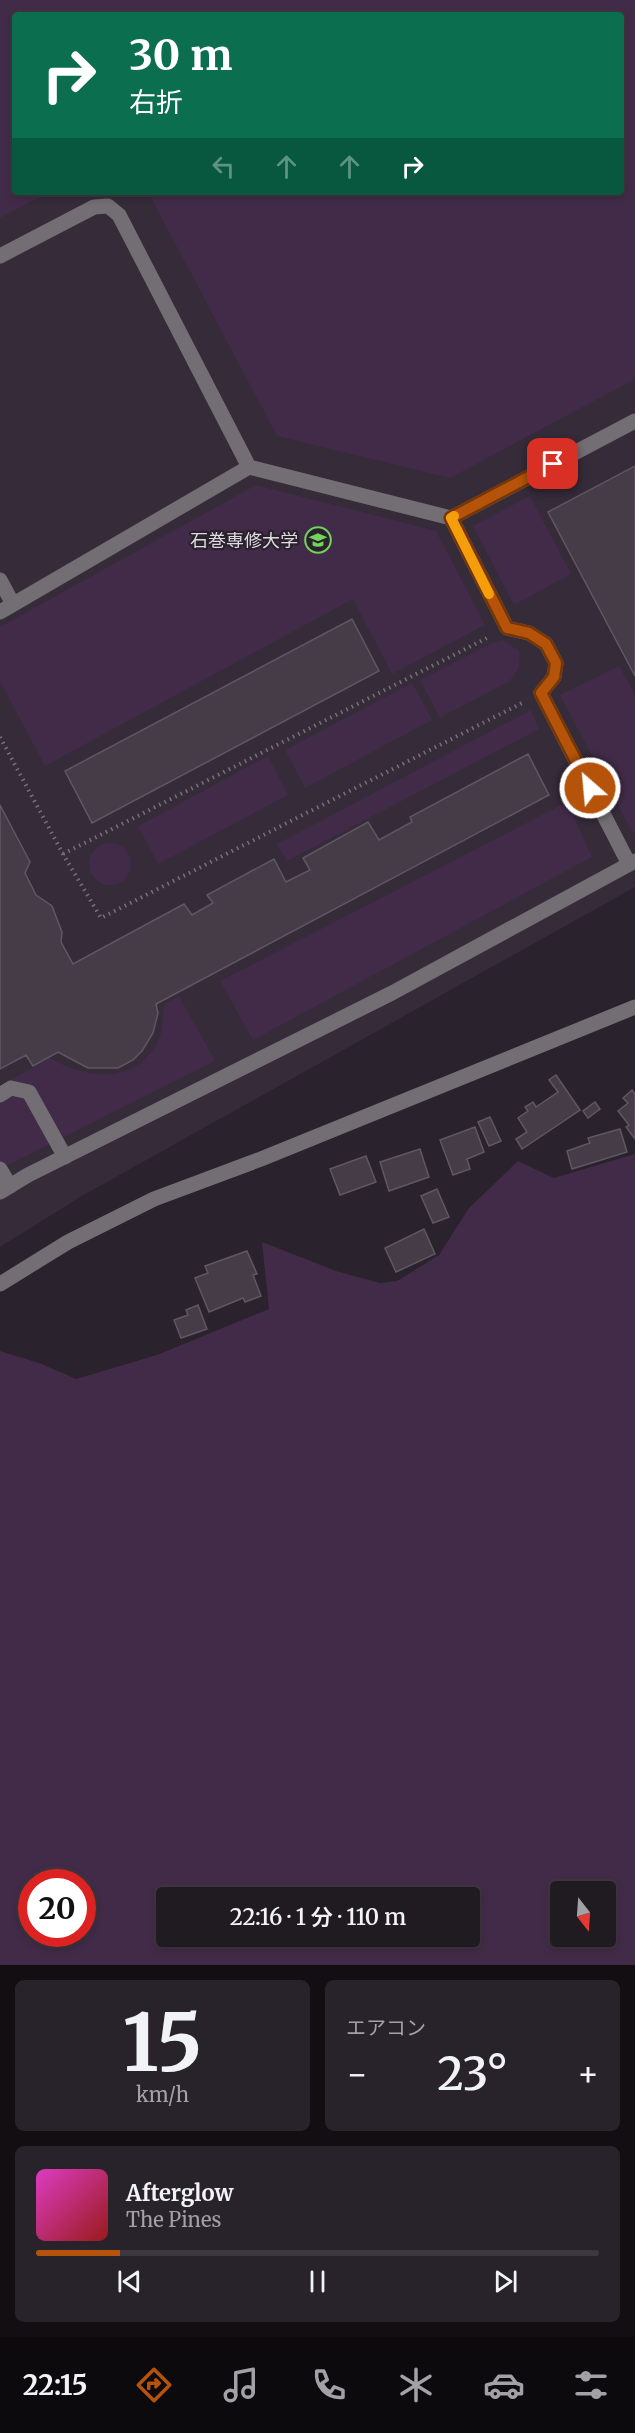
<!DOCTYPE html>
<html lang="ja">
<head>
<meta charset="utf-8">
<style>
	body { margin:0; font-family:Merriweather,"Noto Sans JP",serif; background:#28232a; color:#f1f3f6; height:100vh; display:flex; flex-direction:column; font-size:22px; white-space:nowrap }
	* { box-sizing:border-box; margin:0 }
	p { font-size:20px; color:#a2a1a5 }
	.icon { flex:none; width:33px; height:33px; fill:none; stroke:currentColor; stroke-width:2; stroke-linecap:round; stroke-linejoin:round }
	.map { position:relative; height:1965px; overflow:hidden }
	.drawer { display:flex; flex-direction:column; gap:15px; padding:15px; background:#120e12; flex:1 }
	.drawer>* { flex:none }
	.hud { position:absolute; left:12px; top:12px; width:612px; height:183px; border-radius:6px; box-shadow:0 3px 9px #0003,0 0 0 2px #3d383f; background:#0b6e4f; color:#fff; overflow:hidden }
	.needle { width:39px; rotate:163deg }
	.tools { position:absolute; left:550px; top:1881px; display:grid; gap:12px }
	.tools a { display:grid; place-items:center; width:66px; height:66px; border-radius:6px; background:#201a21; box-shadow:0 3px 9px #0003,0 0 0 2px #3d383f; font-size:30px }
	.speed { position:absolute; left:18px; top:1869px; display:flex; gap:12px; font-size:30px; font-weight:700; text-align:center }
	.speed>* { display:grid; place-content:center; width:78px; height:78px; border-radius:50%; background:#201a21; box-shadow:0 3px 9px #0003,0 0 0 2px #3d383f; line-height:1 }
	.speed .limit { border:9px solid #d22; background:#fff; color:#111 }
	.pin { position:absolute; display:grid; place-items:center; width:51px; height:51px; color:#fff; margin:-26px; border-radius:12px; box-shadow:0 3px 9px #0006 }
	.me { position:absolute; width:66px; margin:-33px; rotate:333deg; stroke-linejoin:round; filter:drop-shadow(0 0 4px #0008) }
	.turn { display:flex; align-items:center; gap:21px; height:126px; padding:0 18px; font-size:27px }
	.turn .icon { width:78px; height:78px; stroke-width:2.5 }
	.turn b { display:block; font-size:42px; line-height:51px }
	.lanes { display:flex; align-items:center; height:57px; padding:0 18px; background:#0003; justify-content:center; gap:30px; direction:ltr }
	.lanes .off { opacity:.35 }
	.big { font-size:45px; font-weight:600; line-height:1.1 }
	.drawer .tile { flex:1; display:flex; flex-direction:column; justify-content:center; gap:9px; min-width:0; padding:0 21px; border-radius:9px; background:#28232a }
	.drawer .dial { align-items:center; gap:0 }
	.dial b { font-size:78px; line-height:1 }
	.song { display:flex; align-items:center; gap:18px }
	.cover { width:72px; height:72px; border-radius:9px; background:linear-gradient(135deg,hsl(310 70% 55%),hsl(0 70% 35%)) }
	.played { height:6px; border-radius:3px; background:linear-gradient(90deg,#b45309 15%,#3d383f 15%) }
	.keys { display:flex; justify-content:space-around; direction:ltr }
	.heat { display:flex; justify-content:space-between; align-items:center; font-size:33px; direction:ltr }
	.drawer .tiles { flex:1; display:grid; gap:15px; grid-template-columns:1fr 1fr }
	.tile:last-child { grid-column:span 2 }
	.trip { position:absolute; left:156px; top:1887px; width:324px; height:60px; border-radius:6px; background:#201a21; box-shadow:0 3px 9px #0003,0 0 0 2px #3d383f; font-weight:600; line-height:60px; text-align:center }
	.menu { display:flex; height:96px; justify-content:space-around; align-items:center; background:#0d0a0d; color:#a2a1a5 }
	.menu .icon { width:42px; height:42px }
	.menu .active { color:#b45309 }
	.menu b { font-size:27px; color:#f1f3f6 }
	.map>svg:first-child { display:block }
	.built { fill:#362b39; fill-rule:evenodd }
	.green { fill:#422b48; fill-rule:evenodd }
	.building { fill:#453c47; stroke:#605763; stroke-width:1.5 }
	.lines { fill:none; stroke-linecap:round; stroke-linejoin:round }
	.path { stroke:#777179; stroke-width:4; stroke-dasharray:1.5 4.5; stroke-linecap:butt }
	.minor { stroke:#726e73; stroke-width:15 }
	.route-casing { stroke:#753606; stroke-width:15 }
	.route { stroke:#b45309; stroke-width:10 }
	.slow { stroke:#f59e0b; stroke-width:10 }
	.labels { text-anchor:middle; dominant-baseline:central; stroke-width:4.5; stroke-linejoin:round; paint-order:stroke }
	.poi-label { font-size:18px; fill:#dfdae1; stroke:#2a222c; text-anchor:end }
</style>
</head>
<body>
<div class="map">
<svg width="635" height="1965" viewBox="0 0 635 1965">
	<rect width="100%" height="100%" fill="#2a222c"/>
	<path class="built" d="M0,0H635V887L82,1196L0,1247ZM15,15H621V192H15Z"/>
	<g class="green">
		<polygon points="0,0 635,0 635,379 450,478 277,436 148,192 621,192 621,15 15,15 15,192 49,192 0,218"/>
		<polygon points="256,485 436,531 485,625 392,674 353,599 45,766 0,681 0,627"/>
		<polygon points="530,496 571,574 514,605 473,526"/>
		<path d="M502,640L518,650C522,664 518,672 508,682L440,718L420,680L492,643Z"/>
		<polygon points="619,666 635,695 635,837 560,695"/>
		<polygon points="412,683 432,720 305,788 285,750"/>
		<polygon points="531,710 539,729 287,861 277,844"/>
		<polygon points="268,756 288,795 158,864 138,826"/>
		<polygon points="567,802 592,857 253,1040 220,981"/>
		<circle cx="110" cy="864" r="21"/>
		<path d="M179,996L215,1061L0,1169V1086L50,1058C84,1079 133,1085 156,1045C163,1034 163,1017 164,1004Z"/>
		<path d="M635,1154V1965H0V1351L42,1364L76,1379L157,1355L269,1309L262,1242L336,1271L380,1283L397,1281L439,1255L469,1208L518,1161L554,1178ZM32,1882H82V1934H32ZM561,1892H606V1936H561ZM166,1898H470V1936H166Z"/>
	</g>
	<g class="building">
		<polygon points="635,466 635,676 548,512"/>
		<polygon points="352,619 379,671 92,823 65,771"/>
		<polygon points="528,754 549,795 156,1004 158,1013 153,1033 142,1051 133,1060 118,1068 88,1068 58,1052 33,1066 26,1055 0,1069 0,805 30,862 25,873 36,895 52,906 62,932 61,942 73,964 184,904 192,915 213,903 207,895 274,859 286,882 310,870 303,858 368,822 379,840 412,822 410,817"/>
		<polygon points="556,1075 580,1110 522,1149 516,1139 527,1132 518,1118 528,1111 525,1107 533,1102 536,1107 558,1092 549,1080"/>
		<polygon points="632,1090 635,1094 635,1139 626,1127 629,1125 618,1111 628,1103 623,1098"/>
		<polygon points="595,1102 600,1109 588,1118 583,1111"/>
		<polygon points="490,1117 501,1141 489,1146 478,1122"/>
		<polygon points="475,1127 484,1152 467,1159 470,1169 453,1175 440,1140"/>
		<polygon points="620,1129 627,1152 572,1169 567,1151 590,1143 588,1138"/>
		<polygon points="420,1149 429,1177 389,1191 380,1162"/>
		<polygon points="366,1156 376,1182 340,1195 330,1169"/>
		<polygon points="437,1189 449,1217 433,1223 421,1196"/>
		<polygon points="424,1229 435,1254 396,1272 385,1248"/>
		<polygon points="247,1251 257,1274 253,1275 261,1296 245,1302 243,1298 209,1312 195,1278 208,1273 205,1266"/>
		<polygon points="198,1305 207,1329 181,1338 174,1320 188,1315 186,1310"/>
	</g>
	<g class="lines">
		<g class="path">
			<polyline points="0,737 63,854 101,918 522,703"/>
			<polyline points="63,854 487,638"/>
		</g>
		<g class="minor">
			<polyline points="0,256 94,207 108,206 119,215 249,467 451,518 635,421"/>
			<polyline points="451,518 507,628 529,633 546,644 556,663 554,677 541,693 629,864"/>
			<polyline points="0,580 13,604"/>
			<polyline points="0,612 249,467"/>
			<polyline points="0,1095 11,1088 29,1092 65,1157"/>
			<polyline points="0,1169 10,1186"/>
			<polyline points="0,1192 28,1175 392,993 635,861"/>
			<polyline points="0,1284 68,1242 154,1199 261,1159 635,1007"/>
		</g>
	</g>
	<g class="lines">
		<g class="route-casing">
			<polyline id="route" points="553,464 451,518 507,628 529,633 546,644 556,663 554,677 541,693 590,788"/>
		</g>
		<use href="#route" class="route"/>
		<polyline class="slow" points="454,516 451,518 489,594"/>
	</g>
	<defs>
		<g id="university-ring" transform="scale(1.35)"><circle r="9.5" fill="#2a222c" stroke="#75d25a" stroke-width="1.5"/><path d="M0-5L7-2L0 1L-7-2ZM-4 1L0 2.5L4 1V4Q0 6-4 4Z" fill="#75d25a"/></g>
	</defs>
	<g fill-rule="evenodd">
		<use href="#university-ring" x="318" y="540"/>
	</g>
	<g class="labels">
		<g class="poi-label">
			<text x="298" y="540">石巻専修大学</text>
		</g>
	</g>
</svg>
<div class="tools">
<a><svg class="needle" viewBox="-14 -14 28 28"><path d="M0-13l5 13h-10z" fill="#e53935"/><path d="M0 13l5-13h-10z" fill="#a2a1a5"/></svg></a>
</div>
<div class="speed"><div class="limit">20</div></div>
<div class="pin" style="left:553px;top:464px;background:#d93025"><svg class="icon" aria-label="arrive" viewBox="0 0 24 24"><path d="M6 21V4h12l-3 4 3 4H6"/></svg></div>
<svg class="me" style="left:590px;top:788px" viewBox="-20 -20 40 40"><circle r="17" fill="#b45309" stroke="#fff" stroke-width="3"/><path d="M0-11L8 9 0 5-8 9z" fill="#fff"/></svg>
<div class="trip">22:16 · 1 分 · 110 m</div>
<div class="hud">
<div class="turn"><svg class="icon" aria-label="right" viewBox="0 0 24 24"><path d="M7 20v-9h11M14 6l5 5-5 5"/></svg><div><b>30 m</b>右折</div></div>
<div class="lanes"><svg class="icon off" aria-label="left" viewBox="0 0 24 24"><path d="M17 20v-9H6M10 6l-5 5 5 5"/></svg><svg class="icon off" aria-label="ahead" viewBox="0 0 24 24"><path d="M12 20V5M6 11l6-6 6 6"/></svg><svg class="icon off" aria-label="ahead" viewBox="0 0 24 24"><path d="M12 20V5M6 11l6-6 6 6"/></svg><svg class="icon" aria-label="right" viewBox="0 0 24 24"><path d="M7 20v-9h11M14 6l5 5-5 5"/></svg></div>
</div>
</div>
<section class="drawer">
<div class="tiles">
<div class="tile dial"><b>15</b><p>km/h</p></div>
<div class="tile"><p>エアコン</p>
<div class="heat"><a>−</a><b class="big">23°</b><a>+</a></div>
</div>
<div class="tile">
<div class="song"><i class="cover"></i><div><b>Afterglow</b><p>The Pines</p></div></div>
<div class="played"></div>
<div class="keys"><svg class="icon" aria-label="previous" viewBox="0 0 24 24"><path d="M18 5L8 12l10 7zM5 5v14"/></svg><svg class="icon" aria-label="pause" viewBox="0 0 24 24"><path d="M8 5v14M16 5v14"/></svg><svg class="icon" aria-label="next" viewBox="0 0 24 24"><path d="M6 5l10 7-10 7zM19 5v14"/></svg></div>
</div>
</div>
</section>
<nav class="menu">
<b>22:15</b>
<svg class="icon active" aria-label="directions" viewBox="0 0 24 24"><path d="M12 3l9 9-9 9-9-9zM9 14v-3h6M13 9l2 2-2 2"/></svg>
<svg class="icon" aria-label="music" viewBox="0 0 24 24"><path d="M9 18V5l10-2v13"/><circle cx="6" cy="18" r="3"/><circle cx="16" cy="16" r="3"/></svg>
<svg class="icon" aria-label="phone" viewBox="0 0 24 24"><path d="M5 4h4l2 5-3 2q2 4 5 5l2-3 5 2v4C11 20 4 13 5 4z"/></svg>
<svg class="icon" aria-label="climate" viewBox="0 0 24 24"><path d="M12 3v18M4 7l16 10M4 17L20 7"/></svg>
<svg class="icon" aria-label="car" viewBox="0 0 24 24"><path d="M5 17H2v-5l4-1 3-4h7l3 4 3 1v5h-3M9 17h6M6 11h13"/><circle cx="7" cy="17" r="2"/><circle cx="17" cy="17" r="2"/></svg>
<svg class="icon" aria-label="filters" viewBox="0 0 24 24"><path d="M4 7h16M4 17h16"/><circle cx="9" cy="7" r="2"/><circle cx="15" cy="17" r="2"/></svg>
</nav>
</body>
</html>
